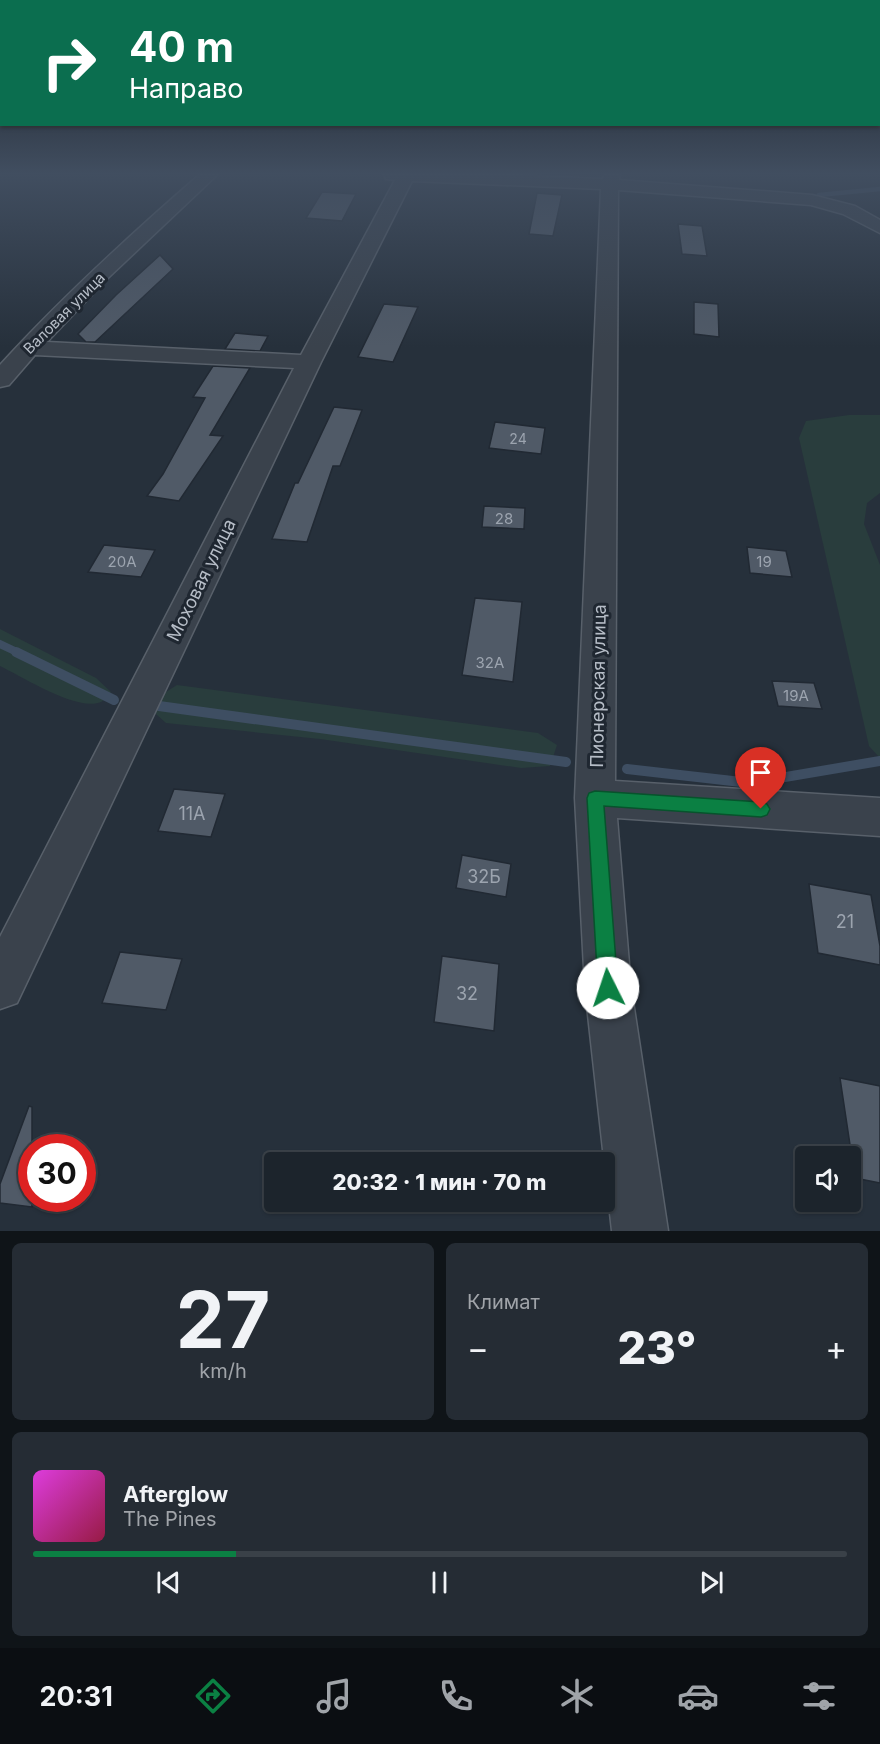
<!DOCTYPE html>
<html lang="ru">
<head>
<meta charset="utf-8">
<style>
	body { margin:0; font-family:Inter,sans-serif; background:#252c34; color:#f1f3f6; height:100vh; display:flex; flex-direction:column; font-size:22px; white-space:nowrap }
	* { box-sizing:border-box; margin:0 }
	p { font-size:20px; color:#a0a4a9 }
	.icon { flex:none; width:33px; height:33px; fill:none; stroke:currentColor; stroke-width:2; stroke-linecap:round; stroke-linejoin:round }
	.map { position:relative; height:1231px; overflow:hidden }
	.side { display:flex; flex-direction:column; gap:12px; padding:12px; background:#0f1418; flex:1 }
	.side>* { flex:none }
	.guide { position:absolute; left:0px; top:0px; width:880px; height:126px; box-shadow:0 2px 4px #0004,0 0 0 2px #3a4148; background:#0b6e4f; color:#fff; overflow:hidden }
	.tools { position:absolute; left:795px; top:1146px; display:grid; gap:12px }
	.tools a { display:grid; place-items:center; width:66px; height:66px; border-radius:6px; background:#1c242c; box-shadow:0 2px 4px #0004,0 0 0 2px #3a4148; font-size:30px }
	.speed { position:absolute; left:18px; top:1134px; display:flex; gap:12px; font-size:30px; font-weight:700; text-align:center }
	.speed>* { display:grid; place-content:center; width:78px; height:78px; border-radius:50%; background:#1c242c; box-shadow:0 2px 4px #0004,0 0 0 2px #3a4148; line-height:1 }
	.speed .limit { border:9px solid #d22; background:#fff; color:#111 }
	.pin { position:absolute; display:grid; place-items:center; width:51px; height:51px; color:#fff; margin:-62px -26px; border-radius:50% 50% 50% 0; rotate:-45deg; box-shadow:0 0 6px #0007 }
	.pin .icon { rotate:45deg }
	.me { position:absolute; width:66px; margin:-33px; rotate:356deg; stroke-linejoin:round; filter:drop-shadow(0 0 4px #0008) }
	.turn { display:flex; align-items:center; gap:21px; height:126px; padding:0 30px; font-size:27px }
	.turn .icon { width:78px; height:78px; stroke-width:2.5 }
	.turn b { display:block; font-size:42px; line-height:51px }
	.big { font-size:45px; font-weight:800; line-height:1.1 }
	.side .tile { flex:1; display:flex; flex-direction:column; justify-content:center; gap:9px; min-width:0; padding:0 21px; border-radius:9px; background:#252c34 }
	.side .dial { align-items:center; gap:0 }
	.dial b { font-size:78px; line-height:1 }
	.song { display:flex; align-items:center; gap:18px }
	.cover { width:72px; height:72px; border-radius:9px; background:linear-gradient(135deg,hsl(300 70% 55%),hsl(340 70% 35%)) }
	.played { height:6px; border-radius:3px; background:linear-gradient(90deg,#0b8043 25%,#3a4148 25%) }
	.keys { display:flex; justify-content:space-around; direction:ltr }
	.heat { display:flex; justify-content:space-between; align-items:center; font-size:33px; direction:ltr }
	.side .tiles { flex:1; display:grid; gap:12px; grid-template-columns:1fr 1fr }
	.tile:last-child { grid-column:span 2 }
	.trip { position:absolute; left:264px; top:1152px; width:351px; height:60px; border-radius:6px; background:#1c242c; box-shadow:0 2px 4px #0004,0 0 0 2px #3a4148; font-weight:800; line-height:60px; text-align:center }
	.tab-bar { display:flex; height:96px; justify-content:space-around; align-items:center; background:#0b0e12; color:#a0a4a9 }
	.tab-bar .icon { width:42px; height:42px }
	.tab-bar .active { color:#0b8043 }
	.tab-bar b { font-size:27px; color:#f1f3f6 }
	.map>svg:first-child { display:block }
	.green { fill:#293d3d }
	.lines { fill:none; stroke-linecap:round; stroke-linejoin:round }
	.stream-far2 { stroke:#3e4e62; stroke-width:4.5 }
	.stream-far1 { stroke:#3e4e62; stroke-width:8 }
	.stream { stroke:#3e4e62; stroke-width:10 }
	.building { fill:#505a67; stroke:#212933; stroke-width:1.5 }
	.minor-casing { stroke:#58606a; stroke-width:3 }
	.minor { fill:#3a424c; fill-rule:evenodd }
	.route { fill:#0b8043; stroke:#07532c; stroke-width:1.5 }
	.labels { text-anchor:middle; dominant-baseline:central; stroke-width:6; stroke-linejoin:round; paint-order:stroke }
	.far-number-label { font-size:14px; fill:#9ca4af }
	.far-street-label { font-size:15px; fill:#b6bdc7; stroke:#1f2731 }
	.number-label { font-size:15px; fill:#9ca4af }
	.street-label { font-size:18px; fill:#b6bdc7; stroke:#1f2731 }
	.near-number-label { font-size:18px; fill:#9ca4af }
</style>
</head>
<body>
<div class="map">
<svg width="880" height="1231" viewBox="0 0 880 1231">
	<rect width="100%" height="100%" fill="#26303b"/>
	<g class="green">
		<polygon points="849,415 880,415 880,493 867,503 864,524 880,565 880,758 869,746 799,438 806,421"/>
		<path d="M0,629L96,678L111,692C108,695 105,700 101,702C77,712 23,677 0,666Z"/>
		<polygon points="177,685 538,733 557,745 550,766 521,768 320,739 166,723 156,714 155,699"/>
	</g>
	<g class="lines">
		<polyline class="stream-far2" points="819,195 880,189"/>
		<polyline class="stream-far1" points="0,644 19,653"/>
		<g class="stream">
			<polyline points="16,652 114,700"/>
			<polyline points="159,706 566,762"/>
			<polyline points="627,769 750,783 880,761"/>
		</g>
	</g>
	<g class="building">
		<polygon points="322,192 356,194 342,221 306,218"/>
		<polygon points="537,193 562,195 553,236 529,234"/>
		<polygon points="678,224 702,226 707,256 682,254"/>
		<polygon points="160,255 173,269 95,342 86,342 78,334 116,295"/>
		<polygon points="694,302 718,304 719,337 694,334"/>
		<polygon points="384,304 418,307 393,362 358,357"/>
		<polygon points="235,333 268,336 260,351 225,349"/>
		<polygon points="213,366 250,368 210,435 223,436 179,501 147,496 163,474 205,398 193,397"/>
		<polygon points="334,407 362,410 340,466 333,466 307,542 272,539 295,483 298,483"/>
		<polygon points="495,422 545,428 541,454 489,448"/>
		<polygon points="484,506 525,508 524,529 482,527"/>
		<polygon points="104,545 155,550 141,577 88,572"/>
		<polygon points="747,547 786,551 792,577 750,573"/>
		<polygon points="475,598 522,602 513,682 462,675"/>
		<polygon points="772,681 814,683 822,709 778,706"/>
		<polygon points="174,789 225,794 211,837 158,831"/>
		<polygon points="462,855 511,864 506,897 456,888"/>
		<polygon points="809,884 871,895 880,946 880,965 818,953"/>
		<polygon points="120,952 182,959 166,1010 102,1003"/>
		<polygon points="442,956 499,964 494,1031 434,1022"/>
		<polygon points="840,1078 880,1086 880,1183 855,1178"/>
		<polygon points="29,1106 32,1107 32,1207 0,1203 0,1184"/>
	</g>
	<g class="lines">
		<g class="minor-casing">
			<path id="minor" d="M199,175H217L108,278L47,342L301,355L395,180L386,179L384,175H509L603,179L604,175H620L619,180L812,195L855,206L880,220V233L843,214L811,205L618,190L615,781L880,798V836L617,818L631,988L668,1231H612L585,988L575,798L601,189L412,181L321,362L17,1003L0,1009V937L294,368L35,355L9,385L0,387V365C61,298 130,235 199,175Z"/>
		</g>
		<use href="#minor" class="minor"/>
	</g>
	<linearGradient id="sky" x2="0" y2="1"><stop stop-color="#151a20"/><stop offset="0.5" stop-color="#414e60"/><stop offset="1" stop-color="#414e60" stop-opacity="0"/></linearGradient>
	<rect width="880" height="347" fill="url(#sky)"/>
	<polygon class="route" points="595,791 761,802 767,804 770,809 767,815 761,817 604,806 618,988 615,995 608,998 601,995 598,988 587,798 589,793"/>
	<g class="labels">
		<g class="far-number-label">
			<text x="518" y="438">24</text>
		</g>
		<g class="far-street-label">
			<text transform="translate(64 313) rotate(-45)">Валовая улица</text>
		</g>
		<g class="number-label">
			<text x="504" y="518">28</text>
			<text x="122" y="561">20А</text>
			<text x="764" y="561">19</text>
			<text x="490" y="662">32А</text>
			<text x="796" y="695">19А</text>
		</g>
		<g class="street-label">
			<text transform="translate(201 580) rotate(-64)">Моховая улица</text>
			<text transform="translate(598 686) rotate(-89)">Пионерская улица</text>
		</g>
		<g class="near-number-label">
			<text x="192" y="813">11А</text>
			<text x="484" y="876">32Б</text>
			<text x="845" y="921">21</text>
			<text x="467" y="993">32</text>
		</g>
	</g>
</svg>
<div class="tools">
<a><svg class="icon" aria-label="sound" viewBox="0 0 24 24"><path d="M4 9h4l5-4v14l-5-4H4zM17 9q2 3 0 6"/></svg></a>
</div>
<div class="speed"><div class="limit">30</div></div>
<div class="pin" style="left:761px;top:809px;background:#d93025"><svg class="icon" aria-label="arrive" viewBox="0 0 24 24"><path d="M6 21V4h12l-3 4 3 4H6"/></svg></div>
<svg class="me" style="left:608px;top:988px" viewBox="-20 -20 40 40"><circle r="19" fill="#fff"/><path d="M0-13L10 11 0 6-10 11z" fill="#0b8043"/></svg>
<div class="trip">20:32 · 1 мин · 70 m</div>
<div class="guide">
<div class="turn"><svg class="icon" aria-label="right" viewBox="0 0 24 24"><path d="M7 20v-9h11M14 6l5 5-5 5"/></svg><div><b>40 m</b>Направо</div></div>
</div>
</div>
<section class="side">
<div class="tiles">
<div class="tile dial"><b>27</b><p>km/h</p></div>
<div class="tile"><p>Климат</p>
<div class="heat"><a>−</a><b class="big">23°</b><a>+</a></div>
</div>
<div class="tile">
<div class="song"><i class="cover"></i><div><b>Afterglow</b><p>The Pines</p></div></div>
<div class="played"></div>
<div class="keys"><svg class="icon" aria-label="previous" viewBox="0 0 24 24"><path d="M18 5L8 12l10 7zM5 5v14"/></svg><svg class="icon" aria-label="pause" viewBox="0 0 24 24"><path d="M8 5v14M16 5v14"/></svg><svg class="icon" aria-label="next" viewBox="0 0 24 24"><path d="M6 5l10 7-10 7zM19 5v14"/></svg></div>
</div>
</div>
</section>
<nav class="tab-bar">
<b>20:31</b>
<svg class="icon active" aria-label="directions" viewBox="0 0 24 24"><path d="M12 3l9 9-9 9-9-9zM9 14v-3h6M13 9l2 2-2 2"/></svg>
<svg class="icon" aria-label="music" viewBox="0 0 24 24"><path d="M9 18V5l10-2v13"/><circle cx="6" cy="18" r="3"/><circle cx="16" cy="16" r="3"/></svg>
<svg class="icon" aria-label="phone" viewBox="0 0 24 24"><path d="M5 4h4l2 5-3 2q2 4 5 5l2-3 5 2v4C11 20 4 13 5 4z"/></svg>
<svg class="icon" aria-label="climate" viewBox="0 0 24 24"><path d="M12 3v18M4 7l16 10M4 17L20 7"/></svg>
<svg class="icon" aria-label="car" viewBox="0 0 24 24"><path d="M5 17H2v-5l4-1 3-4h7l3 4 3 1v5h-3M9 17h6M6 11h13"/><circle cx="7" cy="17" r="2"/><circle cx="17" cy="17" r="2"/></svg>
<svg class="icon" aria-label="filters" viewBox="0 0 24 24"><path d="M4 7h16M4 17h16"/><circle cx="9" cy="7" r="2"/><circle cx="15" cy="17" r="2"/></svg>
</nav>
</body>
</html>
